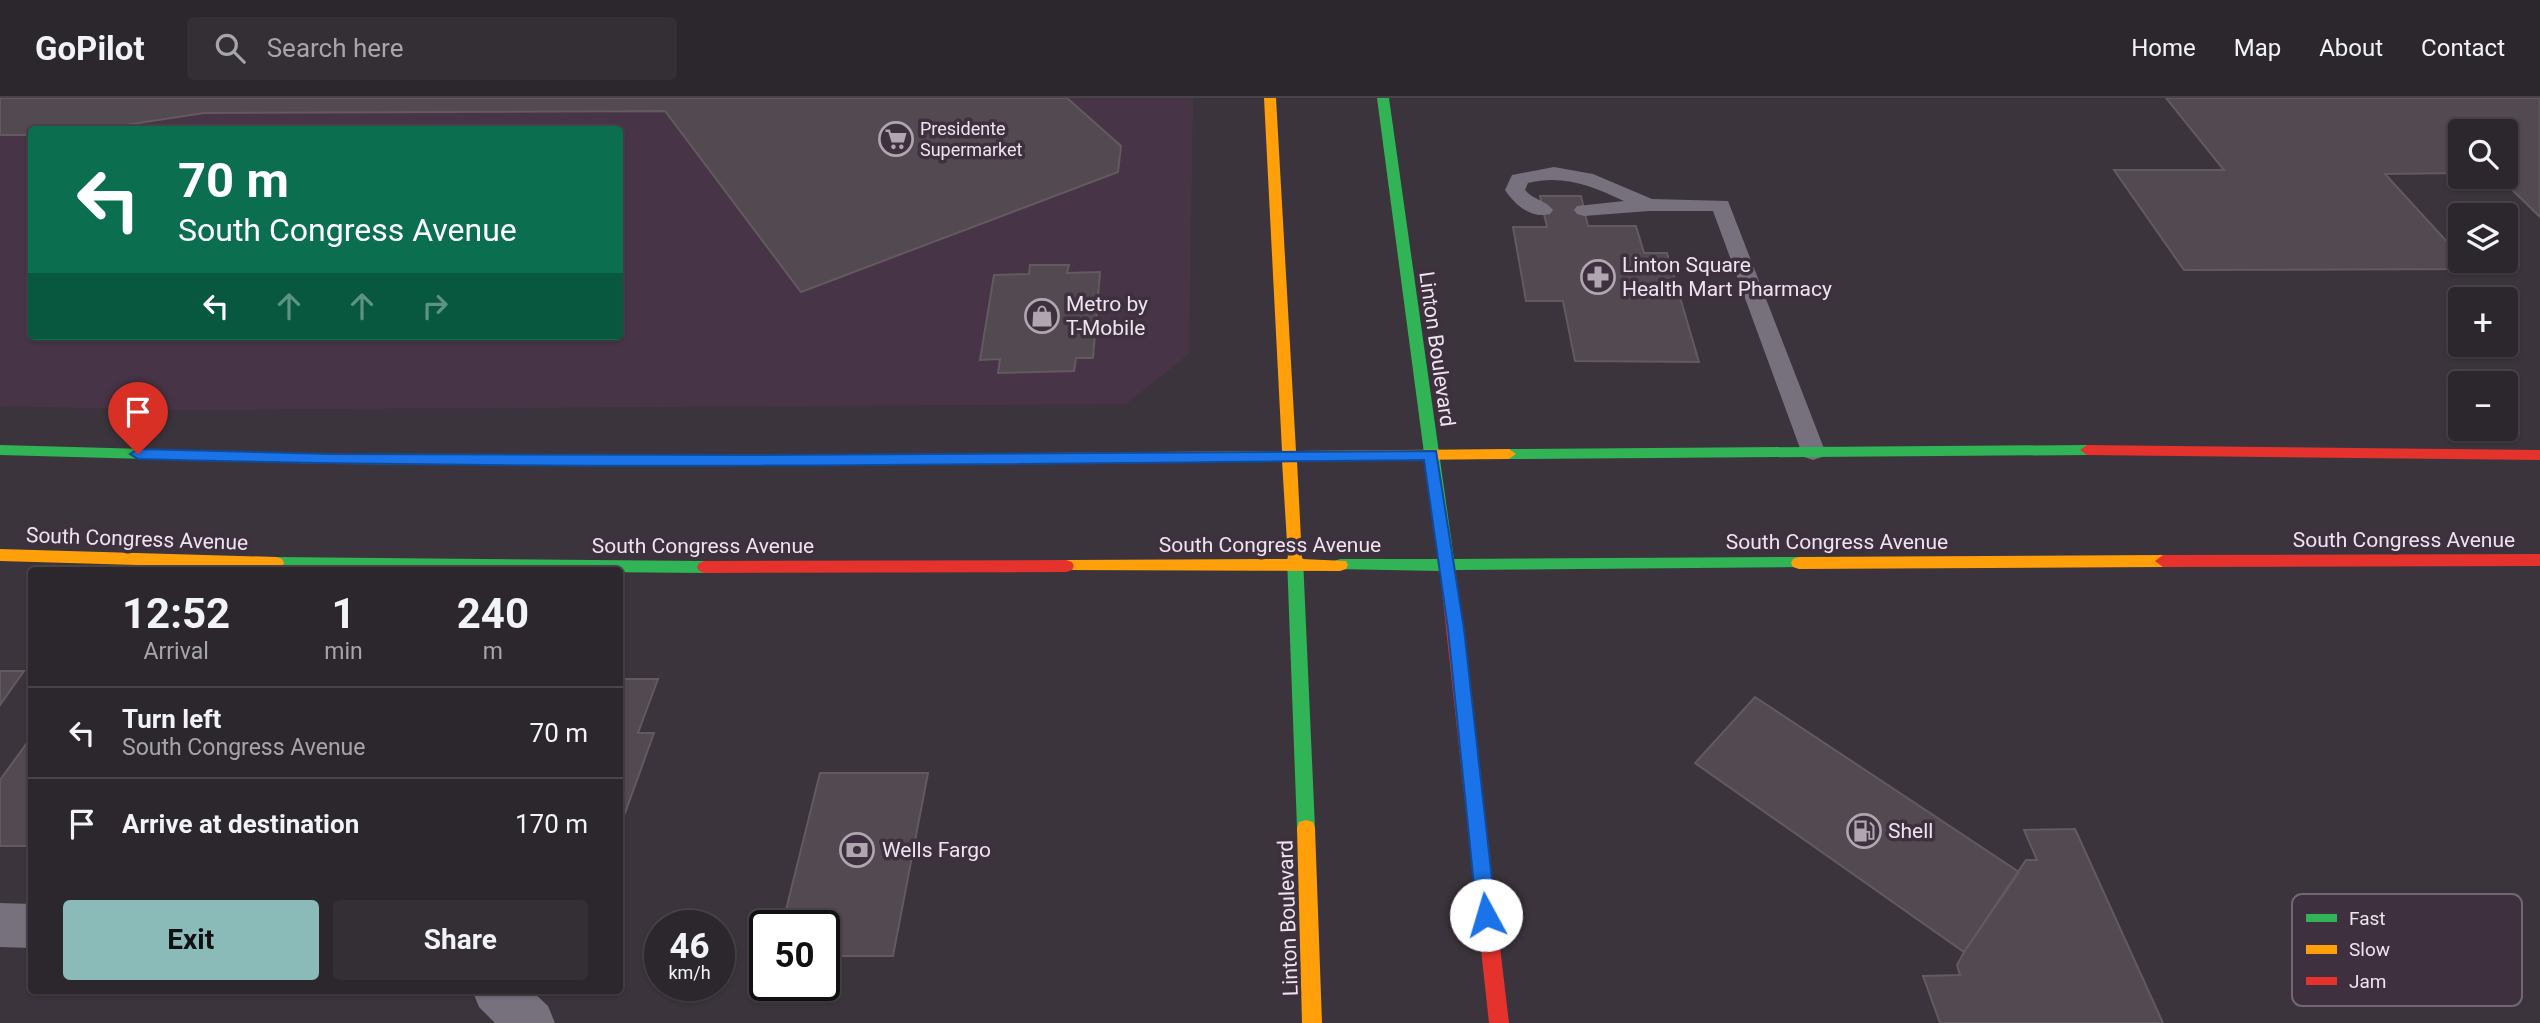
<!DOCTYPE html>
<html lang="en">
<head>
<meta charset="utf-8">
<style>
  :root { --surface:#2c272d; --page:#342f35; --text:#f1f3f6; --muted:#a6a5aa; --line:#484449; --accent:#8bbbb9 }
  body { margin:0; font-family:Roboto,sans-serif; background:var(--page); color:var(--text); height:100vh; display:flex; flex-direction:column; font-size:26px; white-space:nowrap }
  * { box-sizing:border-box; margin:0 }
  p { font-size:23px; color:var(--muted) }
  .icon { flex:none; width:38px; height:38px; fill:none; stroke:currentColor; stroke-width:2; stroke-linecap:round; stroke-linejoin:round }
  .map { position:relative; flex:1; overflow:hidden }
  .panel { position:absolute; left:28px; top:469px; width:595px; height:427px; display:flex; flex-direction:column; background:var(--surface); border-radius:7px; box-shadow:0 2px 5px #0004,0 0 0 2px var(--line) }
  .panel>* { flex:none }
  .banner { position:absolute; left:28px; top:28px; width:595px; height:214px; border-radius:7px; box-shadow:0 2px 5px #0004,0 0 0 2px var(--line); background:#0b6e4f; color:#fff; overflow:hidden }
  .buttons { position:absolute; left:2448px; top:21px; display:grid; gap:14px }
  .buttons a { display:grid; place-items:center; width:70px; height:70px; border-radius:7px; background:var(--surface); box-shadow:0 2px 5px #0004,0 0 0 2px var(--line); font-size:35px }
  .speed { position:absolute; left:644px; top:812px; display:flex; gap:14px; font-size:35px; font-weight:700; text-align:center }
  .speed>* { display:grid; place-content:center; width:91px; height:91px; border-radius:50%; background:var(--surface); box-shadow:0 2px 5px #0004,0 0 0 2px var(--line); line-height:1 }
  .speed small { font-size:18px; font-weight:400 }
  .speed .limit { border:4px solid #111; border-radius:10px; background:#fff; color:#111 }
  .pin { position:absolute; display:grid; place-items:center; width:60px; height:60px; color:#fff; margin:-72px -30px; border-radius:50% 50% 50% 0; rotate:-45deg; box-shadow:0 0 7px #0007 }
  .pin .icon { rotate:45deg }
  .me { position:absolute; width:77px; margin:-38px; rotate:354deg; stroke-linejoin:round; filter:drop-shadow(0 0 5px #0008) }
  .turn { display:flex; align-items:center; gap:24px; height:147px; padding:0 35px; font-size:32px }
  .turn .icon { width:91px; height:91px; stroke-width:2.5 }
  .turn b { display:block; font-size:49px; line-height:60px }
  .lanes { display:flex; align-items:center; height:66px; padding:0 35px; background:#0003; justify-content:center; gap:35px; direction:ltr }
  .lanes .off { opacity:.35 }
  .eta { display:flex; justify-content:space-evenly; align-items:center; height:119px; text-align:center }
  .eta b { font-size:42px; font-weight:700; line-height:49px }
  .primary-button { display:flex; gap:14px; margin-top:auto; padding:14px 35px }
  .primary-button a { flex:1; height:80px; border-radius:7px; background:var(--accent); color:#111; font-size:28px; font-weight:700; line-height:80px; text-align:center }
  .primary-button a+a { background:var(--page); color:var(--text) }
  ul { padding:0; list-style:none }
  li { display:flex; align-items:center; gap:21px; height:91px; padding:0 35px; border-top:2px solid var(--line) }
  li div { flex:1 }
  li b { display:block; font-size:26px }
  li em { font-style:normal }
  header { display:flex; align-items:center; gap:42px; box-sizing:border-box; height:98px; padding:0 35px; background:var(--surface); border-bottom:2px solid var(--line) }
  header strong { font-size:33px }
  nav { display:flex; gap:38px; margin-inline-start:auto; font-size:24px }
  .search { width:490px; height:63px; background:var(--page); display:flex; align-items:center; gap:18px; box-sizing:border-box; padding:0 24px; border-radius:7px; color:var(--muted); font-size:26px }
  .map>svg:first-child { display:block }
</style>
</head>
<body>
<header>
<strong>GoPilot</strong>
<div class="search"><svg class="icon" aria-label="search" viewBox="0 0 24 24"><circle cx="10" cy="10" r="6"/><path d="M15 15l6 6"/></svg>Search here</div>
<nav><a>Home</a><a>Map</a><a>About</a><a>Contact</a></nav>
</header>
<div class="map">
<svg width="2540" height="925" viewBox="0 0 2540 925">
  <rect width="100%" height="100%" fill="#3b343c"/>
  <path fill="#473547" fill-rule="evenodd" d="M0 0H1193L1189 256 1126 306 170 312 0 308ZM32 32H620V238H32Z"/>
  <path fill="#524a50" stroke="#625a5f" stroke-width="2" d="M0 0H1067L1121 48 1118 74 801 194 665 13 204 15 93 32H32V37H0Z
    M2166 0H2540V119L2499 79H2506V33H2460V75L2385 76 2460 158V163H2465L2473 171 2184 172 2114 72H2224Z
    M1540 98H1581L1588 128H1636L1644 155H1667L1699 264 1575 263 1563 203H1526L1513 129H1547Z
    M1030 167H1069L1067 175 1100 174 1093 260H1076L1074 273 998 275 1000 261 980 262 994 177 1029 176Z
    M0 573H24L0 607Z
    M620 581H658L638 635H654L620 729Z
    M1755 599 2019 774 1964 854 1695 665Z
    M32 638V748H0V682Z
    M820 675H928L893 858H824V828H782Z
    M2075 731 2163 925H1940L1923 878 1960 877 1957 867 1964 854 2026 762H2037L2024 732Z"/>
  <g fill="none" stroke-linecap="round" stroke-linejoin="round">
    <path fill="#76717d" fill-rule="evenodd" d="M1554 69 1593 76 1652 101 1728 103 1825 353 1822 359 1813 362 1804 359 1801 353 1713 113H1649L1584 118 1577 116 1574 112 1577 108 1624 103C1593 88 1563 76 1528 85L1525 92C1533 102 1546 102 1553 112L1550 116C1531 121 1515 107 1505 92L1512 77Z"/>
    <path fill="#76717d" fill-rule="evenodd" d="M0 805 32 806V850L0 849Z
      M472 892H531L548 908 555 925H495L479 909Z"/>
    <path fill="#30b455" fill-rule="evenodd" d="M1377 0H1389L1454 461 1799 459 1805 461 1807 465 1805 469 1456 472 1454 479H1442L1440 473 1334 471 1332 467 1334 463 1340 461H1438Z
      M0 347 330 356 550 357 557 362 550 367 330 366 0 357Z
      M2087 347 2094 352 2087 357 1509 361 1502 356 1509 351Z
      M1295 454 1303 460 1315 730 1313 736 1306 738 1299 736 1297 730 1287 460Z
      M276 459 705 463 711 465 713 469 711 473 705 475 276 471 270 469 268 465 270 461Z"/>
    <path fill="#ff9f0a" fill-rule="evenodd" d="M1264 0H1276L1296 353 1509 351 1516 356 1509 361 1297 363 1302 461 1346 463 1348 467 1346 471 1340 473 1060 472 1058 468 1060 464 1066 462 1288 461 1282 363 908 366 901 361 908 356 1282 353Z
      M0 451 276 459 282 461 284 465 282 469 276 471 0 463Z
      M2163 457 2171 463 2163 469 1799 471 1793 469 1791 465 1793 461 1799 459Z
      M1306 722 1313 724 1315 730 1322 925H1302L1297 730 1299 724Z"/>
    <path fill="#e5322d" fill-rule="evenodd" d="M2087 347 2540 352V362L2087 357 2080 352Z
      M908 356 915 361 908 366 550 367 543 362 550 357Z
      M2540 456V468L2163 469 2155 463 2163 457Z
      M1066 462 1072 464 1074 468 1072 472 1066 474 705 475 699 473 697 469 699 465 705 463Z
      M1448 469 1454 471 1456 475 1509 925H1489L1440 475 1442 471Z"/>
  </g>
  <path fill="#1a73e8" stroke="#114b97" stroke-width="2" d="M138 351 330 356 754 357 1436 353 1464 531 1496 817 1493 823 1486 826 1479 823 1477 817 1448 531 1424 362C995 366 566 373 138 361L130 356Z"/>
  <defs>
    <g id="supermarket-ring" transform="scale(1.75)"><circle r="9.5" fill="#3e303f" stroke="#afa6b0" stroke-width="1.5"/><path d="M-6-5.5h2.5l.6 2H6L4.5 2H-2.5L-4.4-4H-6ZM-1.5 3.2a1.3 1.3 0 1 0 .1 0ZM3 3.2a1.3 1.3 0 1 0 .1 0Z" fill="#afa6b0"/></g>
    <g id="pharmacy-ring" transform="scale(1.75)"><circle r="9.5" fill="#3e303f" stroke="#afa6b0" stroke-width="1.5"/><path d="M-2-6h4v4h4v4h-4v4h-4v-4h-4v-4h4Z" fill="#afa6b0"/></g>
    <g id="shop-ring" transform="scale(1.75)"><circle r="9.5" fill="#3e303f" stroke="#afa6b0" stroke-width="1.5"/><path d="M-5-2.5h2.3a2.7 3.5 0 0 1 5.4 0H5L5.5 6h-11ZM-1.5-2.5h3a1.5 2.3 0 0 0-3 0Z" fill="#afa6b0"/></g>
    <g id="fuel-ring" transform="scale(1.75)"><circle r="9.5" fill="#3e303f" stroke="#afa6b0" stroke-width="1.5"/><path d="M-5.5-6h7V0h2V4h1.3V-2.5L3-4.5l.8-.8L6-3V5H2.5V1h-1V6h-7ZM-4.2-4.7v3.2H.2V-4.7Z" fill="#afa6b0"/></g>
    <g id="bank-ring" transform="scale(1.75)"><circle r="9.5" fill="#3e303f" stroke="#afa6b0" stroke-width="1.5"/><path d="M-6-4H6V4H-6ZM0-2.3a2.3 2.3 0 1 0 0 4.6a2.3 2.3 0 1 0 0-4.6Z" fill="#afa6b0"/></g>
  </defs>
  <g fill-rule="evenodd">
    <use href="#supermarket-ring" x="896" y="41"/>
    <use href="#pharmacy-ring" x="1598" y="179"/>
    <use href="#shop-ring" x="1042" y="218"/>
    <use href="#fuel-ring" x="1864" y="733"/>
    <use href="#bank-ring" x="857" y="752"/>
  </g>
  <g text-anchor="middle" stroke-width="7" stroke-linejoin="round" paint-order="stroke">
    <g font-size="18" fill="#eee4ee" stroke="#3e303f" text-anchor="start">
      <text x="920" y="37">Presidente<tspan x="920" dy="21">Supermarket</tspan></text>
    </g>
    <g font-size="21" fill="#eee4ee" stroke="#3e303f" text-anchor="start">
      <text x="1622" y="174">Linton Square<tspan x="1622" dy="24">Health Mart Pharmacy</tspan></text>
      <text x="1066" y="213">Metro by<tspan x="1066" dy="24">T-Mobile</tspan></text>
      <text x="1888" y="740">Shell</text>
      <text x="882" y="759">Wells Fargo</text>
    </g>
    <g font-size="21" fill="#eee4ee" stroke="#3e303f">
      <text transform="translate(1437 251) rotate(82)" y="7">Linton Boulevard</text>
      <text transform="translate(137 441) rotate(2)" y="7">South Congress Avenue</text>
      <text x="2404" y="449">South Congress Avenue</text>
      <text x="1837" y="451">South Congress Avenue</text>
      <text x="1270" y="454">South Congress Avenue</text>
      <text x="703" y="455">South Congress Avenue</text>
      <text transform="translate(1288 820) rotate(-92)" y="7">Linton Boulevard</text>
    </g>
  </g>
  <rect x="2292" y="796" width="230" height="112" rx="10" fill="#3e303f" stroke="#736674" stroke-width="2"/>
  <rect x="2306" y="816" width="31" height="8" fill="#30b455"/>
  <rect x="2306" y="847" width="31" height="9" fill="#ff9f0a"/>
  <rect x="2306" y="879" width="31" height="8" fill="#e5322d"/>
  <g font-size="19" fill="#eee4ee">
    <text x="2349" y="827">Fast</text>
    <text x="2349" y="858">Slow</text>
    <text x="2349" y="890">Jam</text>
  </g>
</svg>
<div class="buttons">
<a><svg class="icon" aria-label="search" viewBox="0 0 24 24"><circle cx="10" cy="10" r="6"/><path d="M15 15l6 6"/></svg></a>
<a><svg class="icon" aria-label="layers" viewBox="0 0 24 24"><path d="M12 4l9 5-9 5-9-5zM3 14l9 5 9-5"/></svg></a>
<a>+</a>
<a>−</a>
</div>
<div class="speed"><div>46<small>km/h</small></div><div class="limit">50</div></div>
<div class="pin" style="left:138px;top:356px;background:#d93025"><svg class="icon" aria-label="arrive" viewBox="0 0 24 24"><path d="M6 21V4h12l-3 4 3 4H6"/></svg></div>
<svg class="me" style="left:1486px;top:817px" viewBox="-20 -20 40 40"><circle r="19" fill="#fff"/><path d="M0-13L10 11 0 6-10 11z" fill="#1a73e8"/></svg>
<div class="banner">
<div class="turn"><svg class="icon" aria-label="left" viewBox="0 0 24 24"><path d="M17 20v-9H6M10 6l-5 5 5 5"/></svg><div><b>70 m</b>South Congress Avenue</div></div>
<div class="lanes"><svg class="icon" aria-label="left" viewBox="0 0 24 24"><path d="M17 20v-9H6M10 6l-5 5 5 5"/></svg><svg class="icon off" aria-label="ahead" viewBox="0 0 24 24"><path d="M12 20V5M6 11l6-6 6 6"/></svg><svg class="icon off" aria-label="ahead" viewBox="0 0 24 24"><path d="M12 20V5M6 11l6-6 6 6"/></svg><svg class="icon off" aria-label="right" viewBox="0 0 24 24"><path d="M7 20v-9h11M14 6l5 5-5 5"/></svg></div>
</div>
<section class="panel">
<div class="eta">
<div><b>12:52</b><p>Arrival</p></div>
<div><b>1</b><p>min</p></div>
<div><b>240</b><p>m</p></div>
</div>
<ul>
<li><svg class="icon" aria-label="left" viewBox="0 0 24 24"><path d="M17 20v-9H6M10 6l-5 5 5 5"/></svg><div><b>Turn left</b><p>South Congress Avenue</p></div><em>70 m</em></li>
<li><svg class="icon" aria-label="arrive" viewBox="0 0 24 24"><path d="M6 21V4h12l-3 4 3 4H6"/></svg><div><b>Arrive at destination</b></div><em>170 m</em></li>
</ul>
<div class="primary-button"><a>Exit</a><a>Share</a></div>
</section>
</div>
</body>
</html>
